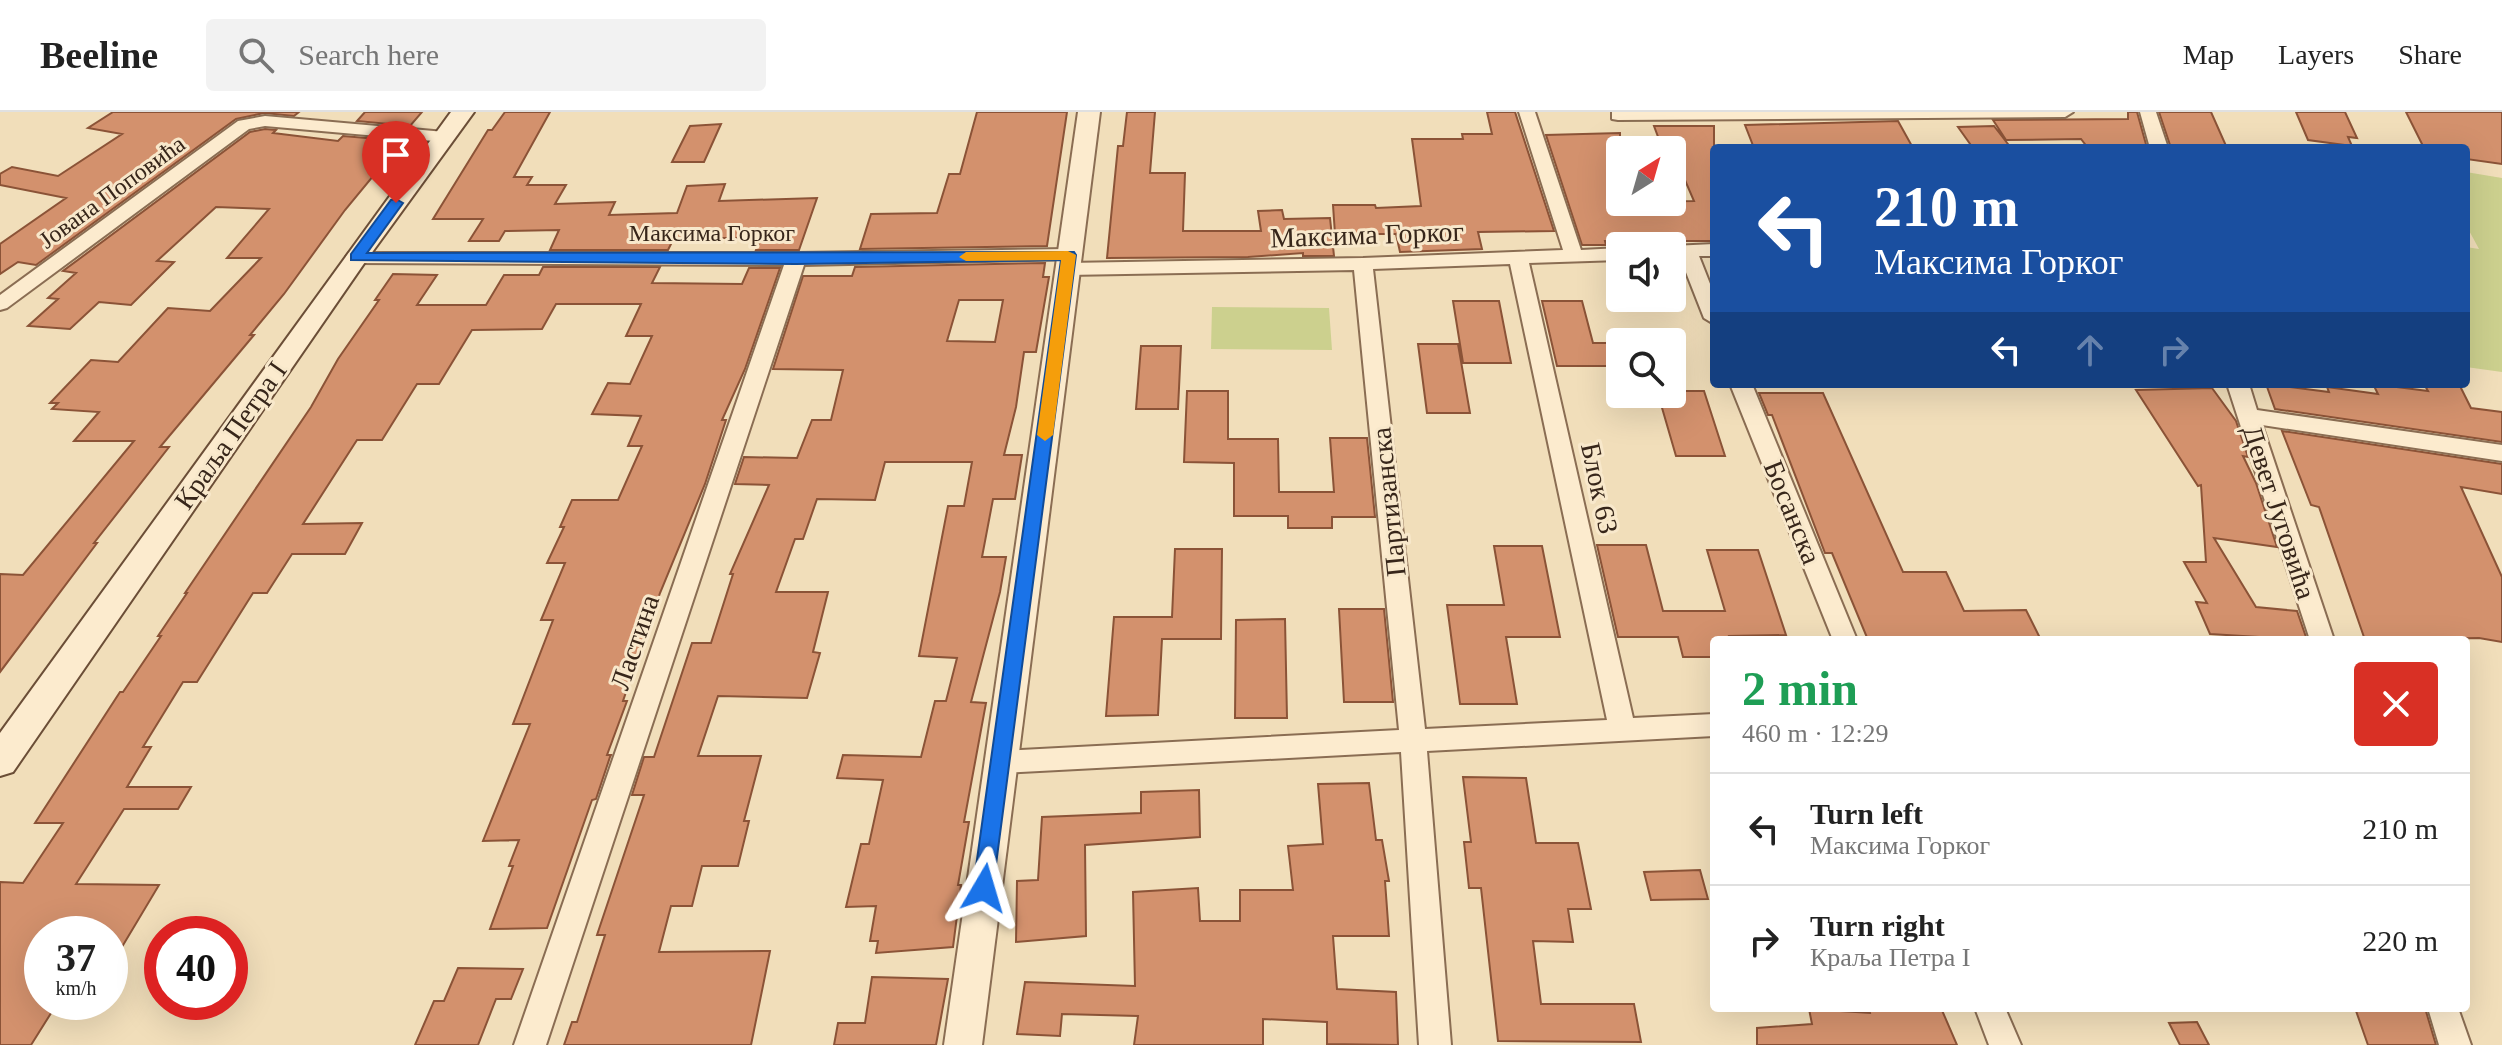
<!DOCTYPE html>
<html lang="en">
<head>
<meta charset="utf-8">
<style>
  :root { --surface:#fff; --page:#f2f2f2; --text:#222; --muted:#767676; --line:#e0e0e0 }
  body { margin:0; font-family:Georgia,serif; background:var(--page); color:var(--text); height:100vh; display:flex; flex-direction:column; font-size:30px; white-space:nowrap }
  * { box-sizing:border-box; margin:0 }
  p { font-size:26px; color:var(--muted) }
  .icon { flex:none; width:44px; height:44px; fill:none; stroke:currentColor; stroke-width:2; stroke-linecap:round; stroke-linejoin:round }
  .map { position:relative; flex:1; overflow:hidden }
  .sheet { position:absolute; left:1710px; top:524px; width:760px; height:376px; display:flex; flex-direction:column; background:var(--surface); border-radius:8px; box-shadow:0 8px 32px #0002 }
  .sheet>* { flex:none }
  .banner { position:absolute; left:1710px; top:32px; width:760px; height:244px; border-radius:8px; box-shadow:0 8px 32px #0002; background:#1a4fa0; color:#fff; overflow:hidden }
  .needle { width:52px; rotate:37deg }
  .fabs { position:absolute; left:1606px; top:24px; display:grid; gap:16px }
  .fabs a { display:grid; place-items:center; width:80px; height:80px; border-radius:8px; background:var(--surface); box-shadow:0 8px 32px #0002; font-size:40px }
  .speed { position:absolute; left:24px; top:804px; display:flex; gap:16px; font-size:40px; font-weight:700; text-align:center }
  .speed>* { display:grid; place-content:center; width:104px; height:104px; border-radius:50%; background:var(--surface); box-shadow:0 8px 32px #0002; line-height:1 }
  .speed small { font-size:20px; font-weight:400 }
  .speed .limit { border:12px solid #d22; background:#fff; color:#111 }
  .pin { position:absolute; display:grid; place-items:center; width:68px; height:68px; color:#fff; margin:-82px -34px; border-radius:50% 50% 50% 0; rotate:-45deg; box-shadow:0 0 8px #0007 }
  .pin .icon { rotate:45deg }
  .me { position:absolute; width:88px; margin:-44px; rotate:7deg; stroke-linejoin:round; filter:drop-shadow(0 0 6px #0008) }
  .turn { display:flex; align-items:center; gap:28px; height:168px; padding:0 32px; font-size:36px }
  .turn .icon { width:104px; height:104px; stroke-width:2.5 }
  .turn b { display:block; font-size:56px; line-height:68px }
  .lanes { display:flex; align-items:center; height:76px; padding:0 32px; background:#0003; justify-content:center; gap:40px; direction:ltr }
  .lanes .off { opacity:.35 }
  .round { display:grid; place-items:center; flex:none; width:84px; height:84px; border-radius:8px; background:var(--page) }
  .headline { display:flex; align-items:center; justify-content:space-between; height:136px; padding:0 32px }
  h1 { font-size:48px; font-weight:700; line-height:60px; color:#1e9e55 }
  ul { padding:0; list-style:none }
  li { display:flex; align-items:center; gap:24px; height:112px; padding:0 32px; border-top:2px solid var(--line) }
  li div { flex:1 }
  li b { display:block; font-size:30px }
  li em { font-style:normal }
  header { display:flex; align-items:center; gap:48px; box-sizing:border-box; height:112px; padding:0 40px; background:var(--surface); border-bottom:2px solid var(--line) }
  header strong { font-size:38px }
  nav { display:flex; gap:44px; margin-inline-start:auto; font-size:28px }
  .search { width:560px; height:72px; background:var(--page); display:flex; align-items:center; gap:20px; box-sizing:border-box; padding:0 28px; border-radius:8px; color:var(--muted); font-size:30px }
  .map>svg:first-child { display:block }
</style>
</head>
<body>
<header>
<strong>Beeline</strong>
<div class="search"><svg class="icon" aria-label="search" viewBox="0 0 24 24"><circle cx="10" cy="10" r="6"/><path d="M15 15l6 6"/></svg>Search here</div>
<nav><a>Map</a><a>Layers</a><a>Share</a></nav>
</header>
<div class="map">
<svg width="2502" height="933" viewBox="0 0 2502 933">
  <rect width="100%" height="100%" fill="#f1deba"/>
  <path fill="#ccd08e" d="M2466 60 2502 66V260L2466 255V135L2479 137 2466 113Z
    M1212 195 1329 196 1332 238 1211 237Z"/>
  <path fill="#d3916d" stroke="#8b5337" stroke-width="2" fill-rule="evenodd" d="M113 0H299L294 4 264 1 236 7 36 153 18 150 0 162V132L66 86 0 73V62L12 55 58 64 122 22 88 16Z
    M365 0H422L410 14 357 9Z
    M505 0H550L514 65H532L527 73H566L555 92 615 90 609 103 677 101 687 74 725 72 719 89 817 86 799 138H756L761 126H715L673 128 668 138H550L559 118 505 119 499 129H469L483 107H433L488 18H492Z
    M977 0H1067L1047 134 860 137 871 102 937 101 949 62H960Z
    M1127 0H1155L1150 61H1185L1183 119H1261L1258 99 1282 98 1284 107 1330 106 1334 144H1303V141L1248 145 1107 146 1118 34H1123Z
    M1487 0H1515L1554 119 1478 120 1482 137 1400 140 1396 122H1335L1333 93H1375L1376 96 1421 94 1412 27H1463L1462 22H1492Z
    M2128 0H2137L2147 36H2088L2081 27 2006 28 1993 8 2128 7Z
    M2159 0H2211L2227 36H2171Z
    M2296 0H2345L2357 26 2348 25 2352 34 2308 28Z
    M2406 0H2502V52L2466 47V36H2424Z
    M1898 9 1913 36H1754L1745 13Z
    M721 12 704 50H672L690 14Z
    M1654 14H1714V129H1605L1606 133H1582L1546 23 1620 21V90L1694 89 1672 38H1663Z
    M1994 14 2011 36H1973L1958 15Z
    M265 17 276 18 273 21 338 29 343 24 402 29 345 98 284 182 250 223H254L160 335H169L94 431H97L0 560V462L23 463 134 329H74L99 300 52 297 58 291H50L91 248 118 250 168 196 210 199 261 146H227L269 97 216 95 157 149 174 150 131 193 99 190 70 217 28 214 58 187 48 186 76 161 63 159 250 20Z
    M1045 151 1043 165H1049L1036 240H1024L1016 295 1004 343H1022L1015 387H993L982 445H1006L1000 480 971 590 986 591 964 710H969L958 773H961L953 835 876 841 878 829H870L876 794 846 795 861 732H869L883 668 837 666 843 643 921 645 935 589H946L957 546 919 544 948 394H964L972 350H885L875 388 817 387 803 427H795L776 480H828L813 540 820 541 807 586 718 584 698 644H761L744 709H749L738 754H702L692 794H671L659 840 770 839 751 933H564L572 910H577L605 823H597L644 683H632L644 645H654L692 531H711L733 462H730L769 373 735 372 744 345 797 346 812 308H831L843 258 773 257 803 164H852L855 155ZM959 188H1003L995 230 947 229Z
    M543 155H660L652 171 742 172 749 156H780L745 257 722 308H726L705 372 660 481 623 589H627L607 643H611L610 645 596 687 592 688 547 816 490 817 513 754H509L519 728 483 729 530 612H513L553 508H541L565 451H547L564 415H560L572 388H618L642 334H628L641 304 592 302 608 271 630 272 652 224H626L641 192H556L542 217 472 218 439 272H417L382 328H357L303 412 362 411 345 442H292L267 481H253L197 570H183L143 635H151L127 675H191L178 697H124L76 772 159 773 110 855V822H42V890H58L31 933H0V770L23 771 63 711H35L120 580H123L161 524H158L187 481H185L311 295 338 247 379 188H375L393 162 437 163 417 193H486L504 163H539Z
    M1453 189H1499L1511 251H1463Z
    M1542 189H1582L1593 231H1620V254H1557Z
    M1418 232H1458L1470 301H1427Z
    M1141 234H1181L1178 297H1136Z
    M2266 272 2329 280 2327 275 2378 282 2373 272 2428 279 2424 272H2459L2471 296 2502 300V330L2275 297Z
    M2212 276 2236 309 2248 345 2243 344 2256 371 2277 435 2214 426 2256 495 2297 499 2307 528 2210 522 2196 490 2207 491 2184 450H2206L2201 373 2198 374 2136 278Z
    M1187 279H1228V327H1278L1279 380H1334L1330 326H1367L1375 405H1332V416H1288V404H1234V351L1184 350Z
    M1672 279H1704L1725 344H1676L1658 282H1672Z
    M1759 281H1823L1903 460H1946L1964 499 2026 498 2041 528H1868L1832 441H1825L1772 303H1768Z
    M2282 319 2502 352V382L2461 375 2502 465V530L2479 526 2365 528 2319 395 2311 393Z
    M1597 433H1646L1663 499H1725L1707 438H1758L1786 523 1729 524 1730 528H1714V545H1683L1678 525H1618Z
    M1494 434H1542L1560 525H1506L1517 592H1460L1447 493H1504Z
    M1175 437H1222L1221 527H1162L1158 603 1106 604 1114 505H1172Z
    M1339 497H1384L1393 590H1344Z
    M1285 507 1287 606H1235L1236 508Z
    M1463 665 1526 666 1536 731H1578L1591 797H1568L1573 830 1533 829 1541 892H1634L1641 930 1498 929 1481 776H1469L1464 730H1471Z
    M1369 671 1376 728H1382L1389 769H1385L1389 824H1333L1337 877 1396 880 1398 933 1327 932V910L1263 907V933H1134L1138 904 1062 902 1060 924 1017 922 1025 870 1135 874 1133 780 1198 776 1200 809H1240V778H1293L1288 734 1323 732 1318 672Z
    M1199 678 1200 725 1085 733 1086 824 1016 830 1017 769 1038 768 1042 705 1141 701V680Z
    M1700 758 1708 787 1651 788 1644 760Z
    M458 856 523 857 511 887H496L478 933H415L434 889H444Z
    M872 865 948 867 936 933H834L838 911H865Z
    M1869 896H1941L1957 933H1757V916L1812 912 1809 897 1870 901Z
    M2355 896H2425L2436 933H2368Z
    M2197 910 2209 933H2180L2169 911Z"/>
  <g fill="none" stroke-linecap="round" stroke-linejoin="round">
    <g stroke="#8a6d53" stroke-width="4">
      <path id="minor" d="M1519 0H1535L1581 138 1620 136V148L1529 151 1633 606 1714 602V624L1427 639 1451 933H1419L1401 640 1001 661 992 658 988 650 992 642 1001 639 1399 618 1354 158 1067 163 1057 157 1067 151 1363 146 1563 138ZM1510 152 1607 608 1425 617 1373 157Z
        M1612 0H2073L2065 5 1618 8 1612 7Z
        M2140 0H2156L2168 36H2150Z
        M265 4 445 20 454 25 445 30 265 14 249 17 7 196 0 198V183L238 9Z
        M1714 132V144H1699L1714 182V212L1704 206 1680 145 1672 146V134Z
        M1068 137 1078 143 1075 147 804 153 546 933H514L784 153 356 151 349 149 346 145 349 141H796Z
        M1730 272H1752L1857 528H1833Z
        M2227 272H2249L2257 298 2502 333V349L2262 313 2334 528H2310Z
        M1975 896H2005L2021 933H1989Z
        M2428 896H2458L2471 933H2439Z"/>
    </g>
    <g stroke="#8a6d53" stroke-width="4">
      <path id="tertiary" d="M1078 0H1100L982 933H944Z"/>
    </g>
    <g stroke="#6b4e37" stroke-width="4">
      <path id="secondary" d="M451 0H474L365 150 13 660 0 664V621Z"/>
    </g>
    <use href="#minor" fill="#fcebce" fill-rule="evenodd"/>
    <use href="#tertiary" fill="#fcebce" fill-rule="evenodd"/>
    <use href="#secondary" fill="#fcebce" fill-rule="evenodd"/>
  </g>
  <path fill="#1a73e8" stroke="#114b97" stroke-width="2" d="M396 87 403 91 367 141 1074 140 1076 143 992 783 984 786 977 783 973 776 1061 148 796 152 351 148V142L391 88Z"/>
  <path fill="#f59e0b" d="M1068 139 1076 143 1053 323 1045 329 1037 323 1061 148 966 149 959 145 966 140Z"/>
  <g text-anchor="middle" stroke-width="6" stroke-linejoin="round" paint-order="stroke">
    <g font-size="24" fill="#37261a" stroke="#f8e8cb">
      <text transform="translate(112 80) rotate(-36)" y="8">Јована Поповића</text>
      <text x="712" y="129">Максима Горког</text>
    </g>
    <g font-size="28" fill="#37261a" stroke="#f8e8cb">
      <text transform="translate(1367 122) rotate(-2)" y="10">Максима Горког</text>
      <text transform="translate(230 323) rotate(-55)" y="10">Краља Петра I</text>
      <text transform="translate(1600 376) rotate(78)" y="10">Блок 63</text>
      <text transform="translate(1388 390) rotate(-96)" y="10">Партизанска</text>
      <text transform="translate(1793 400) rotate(68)" y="10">Босанска</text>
      <text transform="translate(2280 400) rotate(72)" y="10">Девет Југовића</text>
      <text transform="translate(634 530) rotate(-71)" y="10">Ластина</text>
    </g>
  </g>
</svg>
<div class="fabs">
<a><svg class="needle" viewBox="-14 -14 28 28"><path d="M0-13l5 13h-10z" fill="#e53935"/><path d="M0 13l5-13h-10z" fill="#767676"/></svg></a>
<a><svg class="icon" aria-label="sound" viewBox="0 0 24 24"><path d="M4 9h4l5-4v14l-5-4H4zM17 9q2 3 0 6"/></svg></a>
<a><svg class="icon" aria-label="search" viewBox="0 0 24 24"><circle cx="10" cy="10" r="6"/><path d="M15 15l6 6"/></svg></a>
</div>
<div class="speed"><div>37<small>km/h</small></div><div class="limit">40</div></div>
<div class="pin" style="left:396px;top:91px;background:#d93025"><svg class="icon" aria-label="arrive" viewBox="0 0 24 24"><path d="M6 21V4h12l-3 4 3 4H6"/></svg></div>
<svg class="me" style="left:984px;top:776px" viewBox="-20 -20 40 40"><path d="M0-17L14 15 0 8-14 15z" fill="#1a73e8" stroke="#fff" stroke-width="4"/></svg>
<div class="banner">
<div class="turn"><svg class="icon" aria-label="left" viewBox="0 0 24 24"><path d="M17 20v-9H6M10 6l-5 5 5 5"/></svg><div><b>210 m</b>Максима Горког</div></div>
<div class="lanes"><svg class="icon" aria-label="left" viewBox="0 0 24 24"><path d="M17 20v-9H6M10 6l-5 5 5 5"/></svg><svg class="icon off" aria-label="ahead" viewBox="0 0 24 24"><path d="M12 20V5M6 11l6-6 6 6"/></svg><svg class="icon off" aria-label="right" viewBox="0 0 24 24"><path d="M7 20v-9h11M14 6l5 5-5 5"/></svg></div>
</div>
<section class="sheet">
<div class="headline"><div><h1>2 min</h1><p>460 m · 12:29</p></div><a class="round" style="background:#d93025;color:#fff"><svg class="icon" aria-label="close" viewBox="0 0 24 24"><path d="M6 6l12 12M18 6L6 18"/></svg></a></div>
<ul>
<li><svg class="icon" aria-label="left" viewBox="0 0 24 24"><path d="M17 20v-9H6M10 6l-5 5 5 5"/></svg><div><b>Turn left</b><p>Максима Горког</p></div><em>210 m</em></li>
<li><svg class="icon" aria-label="right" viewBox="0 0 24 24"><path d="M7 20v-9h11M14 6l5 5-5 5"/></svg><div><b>Turn right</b><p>Краља Петра I</p></div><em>220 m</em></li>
</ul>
</section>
</div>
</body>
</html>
